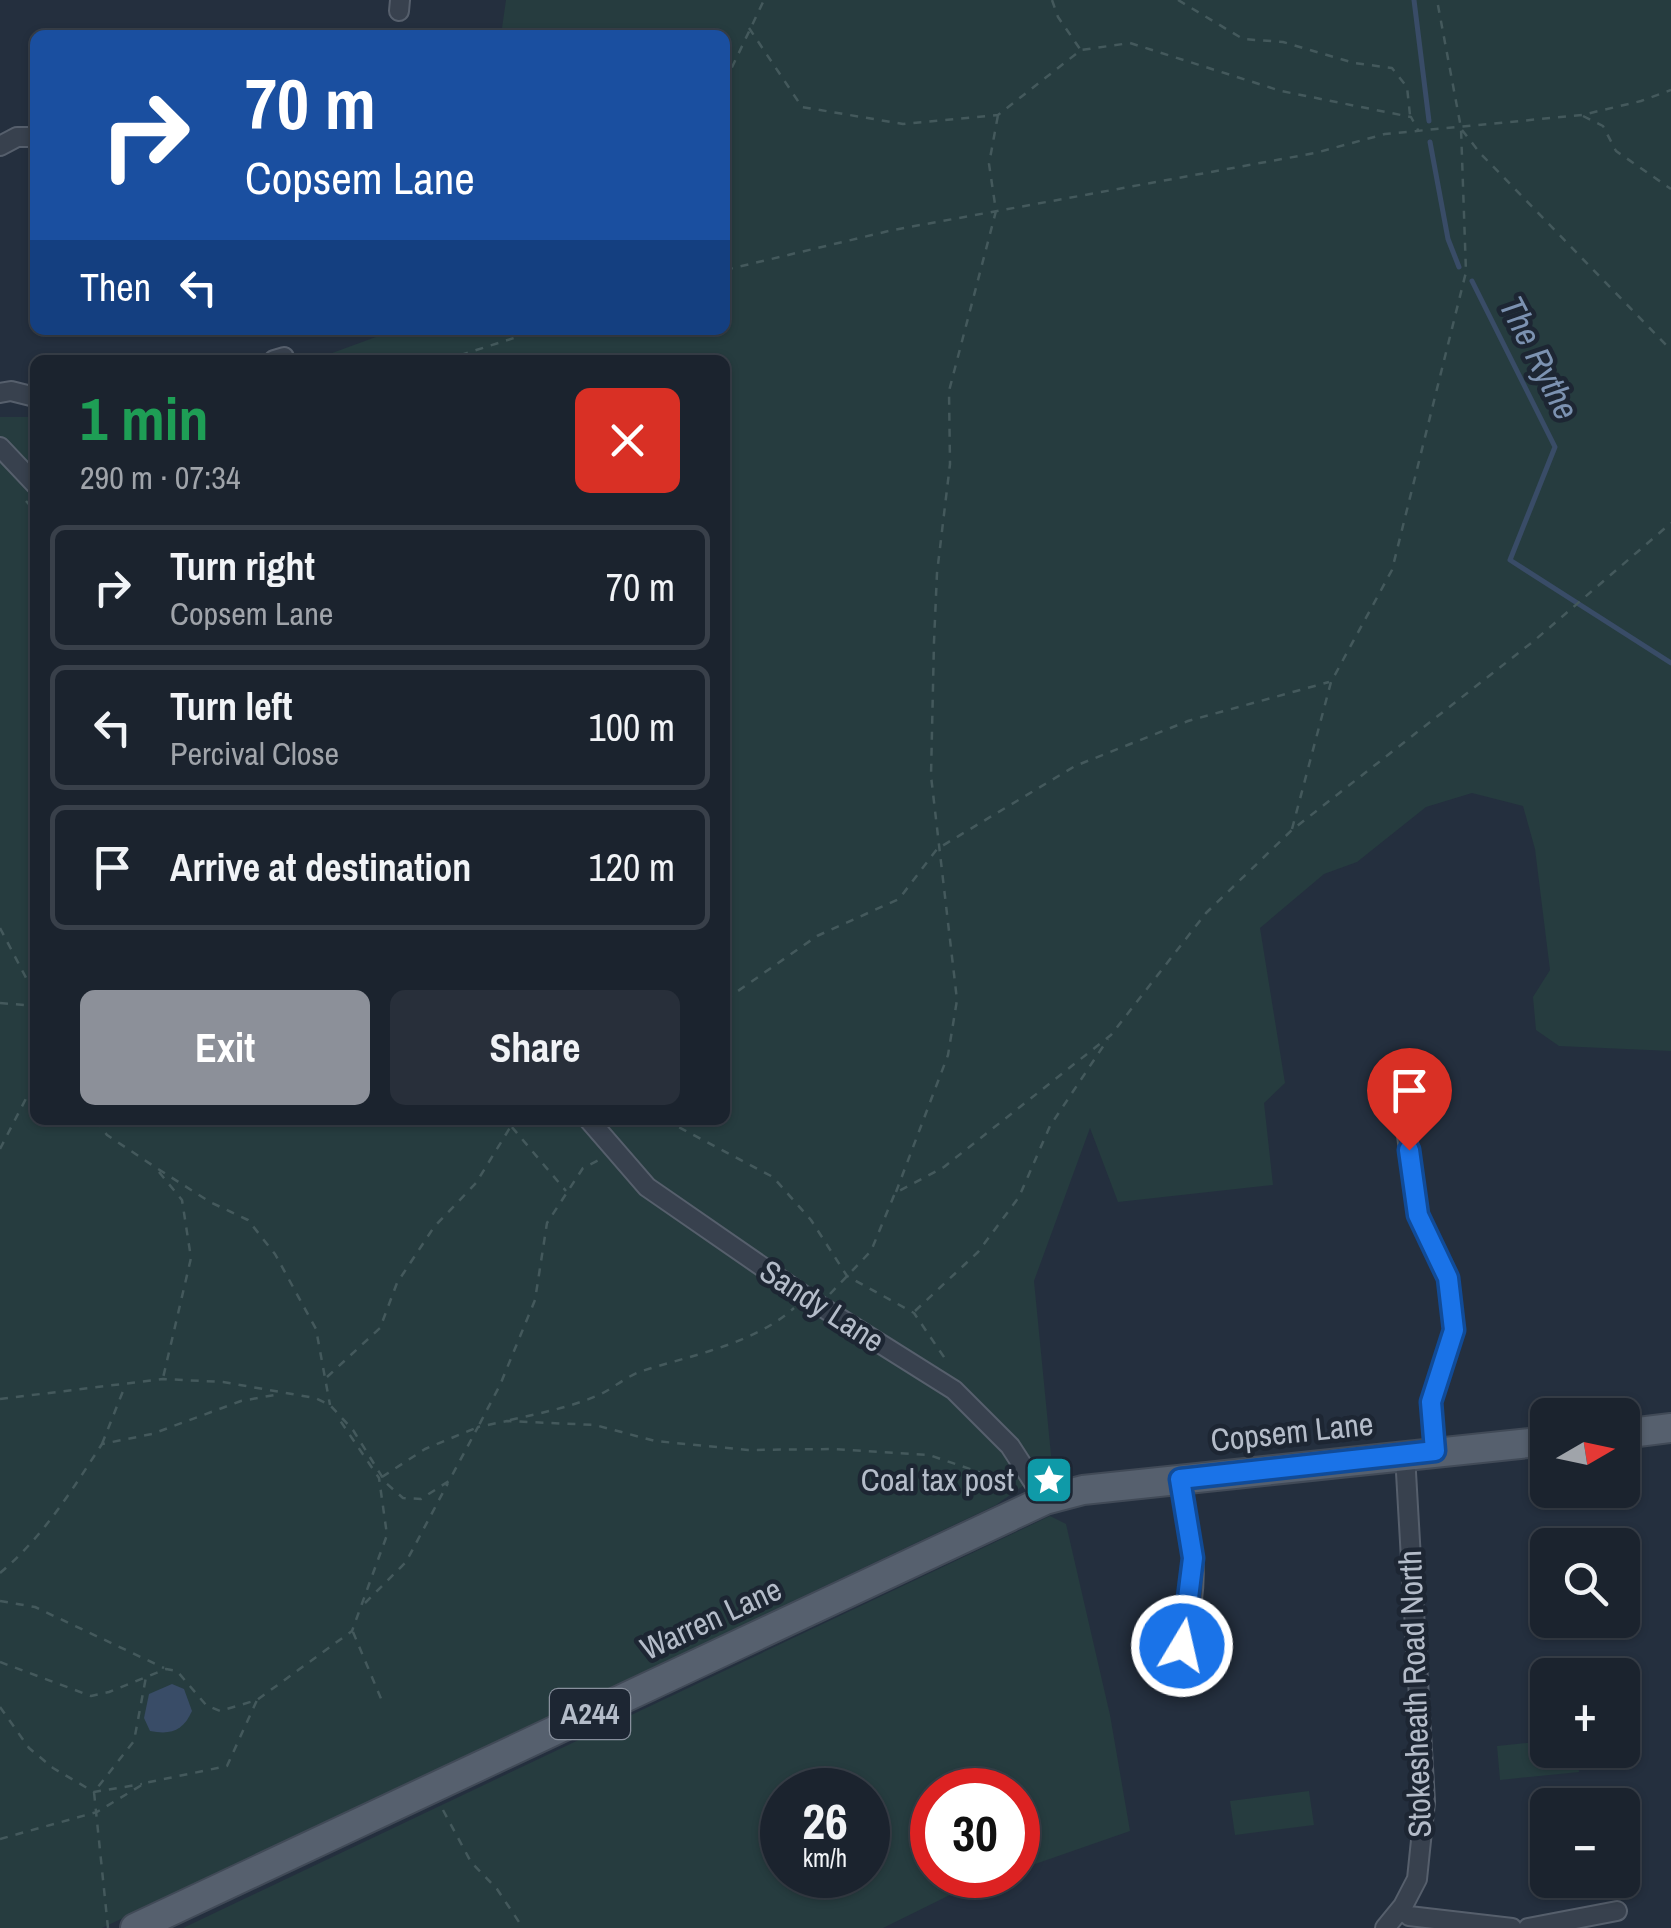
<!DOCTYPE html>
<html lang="en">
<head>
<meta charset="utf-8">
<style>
  :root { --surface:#1b232e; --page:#282f3a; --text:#f1f3f6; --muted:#a0a4aa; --line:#39404a; --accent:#8c9099 }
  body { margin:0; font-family:"Archivo Narrow",sans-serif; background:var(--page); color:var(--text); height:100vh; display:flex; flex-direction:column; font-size:38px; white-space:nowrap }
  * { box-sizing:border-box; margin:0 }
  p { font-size:32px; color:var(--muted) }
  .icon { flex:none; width:55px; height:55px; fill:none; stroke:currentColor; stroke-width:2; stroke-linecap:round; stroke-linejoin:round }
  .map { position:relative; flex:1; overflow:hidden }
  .panel { position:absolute; left:30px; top:355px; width:700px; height:770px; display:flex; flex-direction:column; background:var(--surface); border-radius:15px; box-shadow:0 2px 8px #0004,0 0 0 2px var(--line) }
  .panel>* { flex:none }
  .hud { position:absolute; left:30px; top:30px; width:700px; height:305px; border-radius:15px; box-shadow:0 2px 8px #0004,0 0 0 2px var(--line); background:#1a4fa0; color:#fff; overflow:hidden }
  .needle { width:65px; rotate:81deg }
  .tools { position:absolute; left:1530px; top:1398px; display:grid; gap:20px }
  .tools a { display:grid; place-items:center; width:110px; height:110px; border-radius:15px; background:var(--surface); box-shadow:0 2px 8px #0004,0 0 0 2px var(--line); font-size:50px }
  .speed { position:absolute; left:760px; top:1768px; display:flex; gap:20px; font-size:50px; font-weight:700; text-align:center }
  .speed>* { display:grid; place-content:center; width:130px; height:130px; border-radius:50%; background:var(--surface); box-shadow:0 2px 8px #0004,0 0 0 2px var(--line); line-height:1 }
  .speed small { font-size:25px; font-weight:400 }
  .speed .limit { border:15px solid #d22; background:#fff; color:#111 }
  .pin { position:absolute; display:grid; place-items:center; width:85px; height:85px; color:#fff; margin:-102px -42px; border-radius:50% 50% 50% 0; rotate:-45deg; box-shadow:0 0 10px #0007 }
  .pin .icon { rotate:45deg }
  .me { position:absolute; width:110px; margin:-55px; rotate:9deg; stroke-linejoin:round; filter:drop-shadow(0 0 8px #0008) }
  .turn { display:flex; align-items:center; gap:35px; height:210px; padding:0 50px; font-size:45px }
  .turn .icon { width:130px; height:130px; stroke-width:2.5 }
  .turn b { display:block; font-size:70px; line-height:85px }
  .then { display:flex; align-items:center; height:95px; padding:0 50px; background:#0003; gap:20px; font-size:38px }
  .round { display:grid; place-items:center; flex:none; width:105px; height:105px; border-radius:15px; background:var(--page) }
  .summary { display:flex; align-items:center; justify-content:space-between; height:170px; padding:0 50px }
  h1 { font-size:60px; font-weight:700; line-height:75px; color:#1e9e55 }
  .cta { display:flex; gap:20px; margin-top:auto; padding:20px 50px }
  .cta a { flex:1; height:115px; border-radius:15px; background:var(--accent); color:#fff; font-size:40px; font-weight:700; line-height:115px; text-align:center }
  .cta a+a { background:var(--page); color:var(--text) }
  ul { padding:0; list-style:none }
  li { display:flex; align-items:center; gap:30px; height:125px; margin:0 20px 15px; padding:0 30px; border:5px solid var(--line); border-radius:15px }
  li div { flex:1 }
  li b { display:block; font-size:38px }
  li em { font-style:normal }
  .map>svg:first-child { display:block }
</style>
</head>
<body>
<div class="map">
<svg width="1671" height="1928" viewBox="0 0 1671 1928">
  <rect width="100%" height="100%" fill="#242f3e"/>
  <path fill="#263c3f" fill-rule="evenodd" d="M506 0H1671V1051L1559 1046 1536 1030 1533 997 1550 970 1535 849 1523 806 1472 793 1426 807 1357 862 1324 874 1260 928 1285 1083 1264 1103 1273 1185 1118 1202 1090 1128 1034 1281 1052 1465 996 1505 102 1928H0V417H35V1120H725V360H313L395 330H725V35H501Z
    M1050 1516 1066 1524 1110 1715 1130 1831 1018 1870V1790H932V1875H1004L960 1890 883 1928H183ZM868 1790V1875H782V1790Z
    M1547 1741 1548 1750H1577L1579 1772 1500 1780 1497 1746Z
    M1309 1791 1314 1825 1235 1835 1230 1801Z"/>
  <path fill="#394c67" d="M172 1684 184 1689 192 1711C183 1731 171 1735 150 1731L144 1718 149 1694Z"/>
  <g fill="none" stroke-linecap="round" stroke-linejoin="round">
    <path stroke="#394c67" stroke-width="5" d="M1414 0 1429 121
      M1430 142 1448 239 1459 267
      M1472 281 1555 447 1510 560 1671 663"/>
    <g stroke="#565f6c" stroke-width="22">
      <path id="minor" d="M399 11 400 0
        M0 146 17 137H35
        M274 360 284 357
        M0 393 11 391 35 397
        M0 447 35 484
        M1400 1085 1418 1215 1448 1278 1454 1330 1431 1402 1435 1451
        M589 1120 647 1187 806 1297 954 1390 1010 1446 1045 1500
        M1178 1678C1184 1640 1197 1597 1193 1559 1191 1533 1183 1506 1180 1479
        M1409 1916 1512 1928
        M1385 1928 1403 1906 1417 1879 1425 1802 1405 1455
        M1528 1928 1617 1911"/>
    </g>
    <g stroke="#414a57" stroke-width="32">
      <path id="primary" d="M1622 1434 1671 1428
        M135 1928 1045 1500 1083 1490 1548 1441"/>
    </g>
    <path stroke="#44595c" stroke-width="2.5" stroke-dasharray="8 8" stroke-linecap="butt" d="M1052 0 1058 17 1080 49
      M1178 0 1243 39 1283 42 1354 63 1392 68 1407 87 1410 115
      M749 28 802 107 903 124 998 115 1081 50 1130 43 1281 91 1411 117 1418 130
      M725 82 764 0
      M1583 116 1603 126 1616 151 1671 189
      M1462 130 1480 153 1671 350
      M725 270 893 230 1315 153 1385 134 1582 115 1641 101 1671 90
      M445 360 539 330
      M26 501 35 511
      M1292 829 1331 682 1392 570 1466 272 1461 128 1437 0
      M0 928 35 995
      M725 1000 817 936 899 899 937 849 1075 766 1188 721 1329 682
      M0 1003 35 1006
      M96 1120 107 1135 155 1167 210 1202 248 1220 275 1254 316 1329 330 1405
      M481 1120 511 1126 566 1191
      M665 1120 773 1177 811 1220 847 1276 914 1313 948 1363
      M512 1125 519 1120
      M0 1149 35 1081
      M159 1172 182 1200 191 1258 163 1378
      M896 1192 948 1055 957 1000 931 776 934 642 937 573 950 464 949 391 996 211 989 164 998 115
      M830 1294 871 1251 895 1193 944 1167 1111 1035 1206 913 1292 830 1535 640 1671 523
      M915 1311 978 1252 1019 1197 1050 1126 1108 1039
      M327 1377 380 1328 397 1283 434 1227 476 1183 511 1126 508 1120
      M0 1399 163 1379 223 1382 315 1398 330 1405 353 1430 386 1483 403 1498 421 1499 449 1481 478 1427 507 1421 595 1425 655 1441 748 1450 832 1449 929 1455 1011 1483
      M510 1420C541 1413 572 1407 601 1394 615 1387 627 1376 642 1371 692 1355 754 1344 794 1308
      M102 1444 125 1386
      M382 1477 425 1449 478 1427 500 1385 535 1300 547 1223 583 1168 601 1159
      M0 1573C43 1537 72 1490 102 1444L152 1434 241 1401 280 1394
      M0 1601 35 1607 164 1668
      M365 1603 406 1562 448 1483
      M353 1632 382 1701
      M0 1662 91 1696 109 1692 166 1669 177 1671 206 1705 220 1711 257 1700 352 1631 387 1535 379 1478 337 1416
      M0 1707 29 1748 53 1768 94 1792 142 1784
      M443 1810 471 1862 497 1889 523 1928
      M0 1839 97 1812 145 1783 227 1766 257 1700
      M108 1928 94 1792 134 1741 146 1677"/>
    <use href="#minor" stroke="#38414e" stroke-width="18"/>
    <use href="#primary" stroke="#56606e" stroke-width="28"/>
  </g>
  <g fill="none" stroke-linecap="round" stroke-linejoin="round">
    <g stroke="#114b97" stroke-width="25">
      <path id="route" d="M1182 1646 1193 1558 1180 1479 1435 1451 1431 1402 1454 1330 1448 1278 1418 1215 1409 1150"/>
    </g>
    <use href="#route" stroke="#1a73e8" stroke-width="18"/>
  </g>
  <defs>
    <g id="sight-square" transform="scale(2.5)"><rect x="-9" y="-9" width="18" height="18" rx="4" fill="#0f9aa8" stroke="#1d2633"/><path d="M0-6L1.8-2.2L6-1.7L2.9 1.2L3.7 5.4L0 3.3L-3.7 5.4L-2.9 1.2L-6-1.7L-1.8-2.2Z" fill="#fff"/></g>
  </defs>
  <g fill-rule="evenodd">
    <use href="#sight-square" x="1049" y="1480"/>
  </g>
  <g text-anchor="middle" stroke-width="9" stroke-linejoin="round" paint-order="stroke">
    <rect fill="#1d2633" stroke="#878f9c" stroke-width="2.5" x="550" y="1689" width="80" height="50" rx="8"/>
    <g font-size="30" font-weight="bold" fill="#b4bcc9">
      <text x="590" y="1724">A244</text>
    </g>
    <g font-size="32" fill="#b4bcc9" stroke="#1d2633">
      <text transform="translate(822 1306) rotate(33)" y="11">Sandy Lane</text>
      <text transform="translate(1292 1432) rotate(-6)" y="11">Copsem Lane</text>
      <text transform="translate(711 1619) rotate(-25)" y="11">Warren Lane</text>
      <text transform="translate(1415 1694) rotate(-92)" y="11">Stokesheath Road North</text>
    </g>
    <g font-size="32" fill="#b4bcc9" stroke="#1d2633" text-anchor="end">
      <text x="1014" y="1491">Coal tax post</text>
    </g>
    <g font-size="35" font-style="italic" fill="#7c92b1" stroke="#1d2633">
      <text transform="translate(1539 358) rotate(63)" y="12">The Rythe</text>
    </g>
  </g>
</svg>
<div class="tools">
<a><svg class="needle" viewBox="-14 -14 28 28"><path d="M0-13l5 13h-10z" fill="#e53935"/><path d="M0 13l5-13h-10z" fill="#a0a4aa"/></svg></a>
<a><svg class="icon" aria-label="search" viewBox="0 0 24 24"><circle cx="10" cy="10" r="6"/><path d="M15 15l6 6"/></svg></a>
<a>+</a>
<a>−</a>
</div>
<div class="speed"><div>26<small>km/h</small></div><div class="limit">30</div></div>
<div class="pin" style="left:1409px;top:1150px;background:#d93025"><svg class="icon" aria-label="arrive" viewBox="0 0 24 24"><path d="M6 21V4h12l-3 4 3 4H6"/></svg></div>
<svg class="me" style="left:1182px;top:1646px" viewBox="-20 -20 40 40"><circle r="17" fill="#1a73e8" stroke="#fff" stroke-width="3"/><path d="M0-11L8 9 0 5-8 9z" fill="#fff"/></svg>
<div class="hud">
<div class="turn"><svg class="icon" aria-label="right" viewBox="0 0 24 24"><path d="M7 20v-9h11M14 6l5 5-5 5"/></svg><div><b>70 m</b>Copsem Lane</div></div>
<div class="then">Then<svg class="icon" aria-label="left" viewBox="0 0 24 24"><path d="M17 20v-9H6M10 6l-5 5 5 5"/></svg></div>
</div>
<section class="panel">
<div class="summary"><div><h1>1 min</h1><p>290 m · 07:34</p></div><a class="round" style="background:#d93025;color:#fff"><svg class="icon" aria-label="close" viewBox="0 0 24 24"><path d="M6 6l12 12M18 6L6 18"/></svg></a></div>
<ul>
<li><svg class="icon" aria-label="right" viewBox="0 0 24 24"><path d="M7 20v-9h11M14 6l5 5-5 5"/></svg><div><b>Turn right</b><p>Copsem Lane</p></div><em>70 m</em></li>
<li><svg class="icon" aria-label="left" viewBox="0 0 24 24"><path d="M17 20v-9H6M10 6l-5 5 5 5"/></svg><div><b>Turn left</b><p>Percival Close</p></div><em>100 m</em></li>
<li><svg class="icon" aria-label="arrive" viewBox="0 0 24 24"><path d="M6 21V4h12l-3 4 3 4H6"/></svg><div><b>Arrive at destination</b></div><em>120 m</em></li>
</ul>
<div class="cta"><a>Exit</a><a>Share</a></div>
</section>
</div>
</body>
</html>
